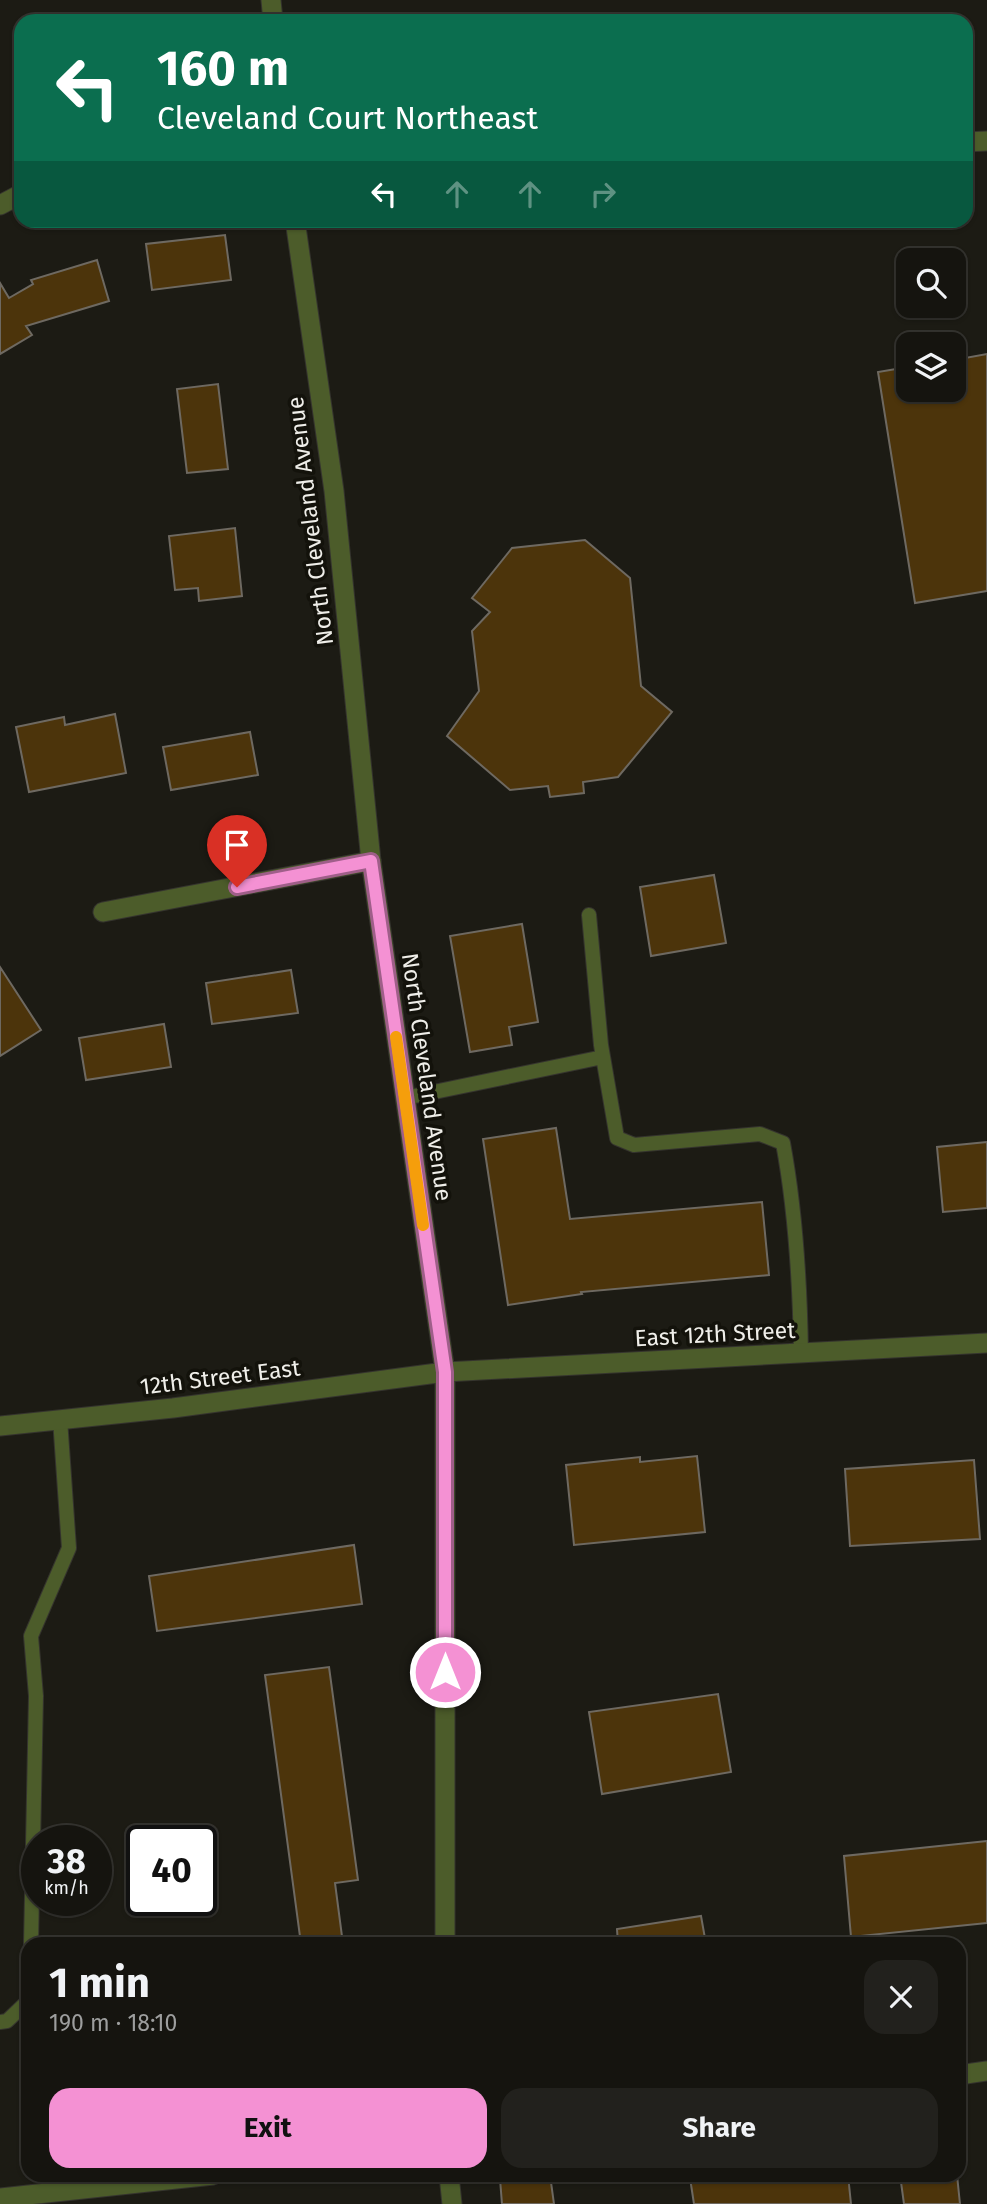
<!DOCTYPE html>
<html lang="en">
<head>
<meta charset="utf-8">
<style>
  :root { --surface:#15140f; --page:#22211d; --text:#f1f3f6; --muted:#9d9e9e; --line:#34332f; --accent:#f491d3 }
  body { margin:0; font-family:"Fira Sans",sans-serif; background:var(--page); color:var(--text); height:100vh; display:flex; flex-direction:column; font-size:26px; white-space:nowrap }
  * { box-sizing:border-box; margin:0 }
  p { font-size:23px; color:var(--muted) }
  .icon { flex:none; width:38px; height:38px; fill:none; stroke:currentColor; stroke-width:2; stroke-linecap:round; stroke-linejoin:round }
  .map { position:relative; flex:1; overflow:hidden }
  .side { position:absolute; left:21px; top:1937px; width:945px; height:245px; display:flex; flex-direction:column; background:var(--surface); border-radius:21px; box-shadow:0 2px 5px #0004,0 0 0 2px var(--line) }
  .side>* { flex:none }
  .hud { position:absolute; left:14px; top:14px; width:959px; height:214px; border-radius:21px; box-shadow:0 2px 5px #0004,0 0 0 2px var(--line); background:#0b6e4f; color:#fff; overflow:hidden }
  .controls { position:absolute; left:896px; top:248px; display:grid; gap:14px }
  .controls a { display:grid; place-items:center; width:70px; height:70px; border-radius:14px; background:var(--surface); box-shadow:0 2px 5px #0004,0 0 0 2px var(--line); font-size:35px }
  .speed { position:absolute; left:21px; top:1825px; display:flex; gap:14px; font-size:35px; font-weight:700; text-align:center }
  .speed>* { display:grid; place-content:center; width:91px; height:91px; border-radius:50%; background:var(--surface); box-shadow:0 2px 5px #0004,0 0 0 2px var(--line); line-height:1 }
  .speed small { font-size:18px; font-weight:400 }
  .speed .limit { border:4px solid #111; border-radius:10px; background:#fff; color:#111 }
  .pin { position:absolute; display:grid; place-items:center; width:60px; height:60px; color:#fff; margin:-72px -30px; border-radius:50% 50% 50% 0; rotate:-45deg; box-shadow:0 0 7px #0007 }
  .pin .icon { rotate:45deg }
  .me { position:absolute; width:77px; margin:-38px; rotate:0deg; stroke-linejoin:round; filter:drop-shadow(0 0 5px #0008) }
  .turn { display:flex; align-items:center; gap:24px; height:147px; padding:0 28px; font-size:32px }
  .turn .icon { width:91px; height:91px; stroke-width:2.5 }
  .turn b { display:block; font-size:49px; line-height:60px }
  .lanes { display:flex; align-items:center; height:66px; padding:0 28px; background:#0003; justify-content:center; gap:35px; direction:ltr }
  .lanes .off { opacity:.35 }
  .round { display:grid; place-items:center; flex:none; width:74px; height:74px; border-radius:21px; background:var(--page) }
  .head { display:flex; align-items:center; justify-content:space-between; height:119px; padding:0 28px }
  h1 { font-size:42px; font-weight:700; line-height:52px }
  .primary-button { display:flex; gap:14px; margin-top:auto; padding:14px 28px }
  .primary-button a { flex:1; height:80px; border-radius:21px; background:var(--accent); color:#111; font-size:28px; font-weight:700; line-height:80px; text-align:center }
  .primary-button a+a { background:var(--page); color:var(--text) }
  .map>svg:first-child { display:block }
</style>
</head>
<body>
<div class="map">
<svg width="987" height="2204" viewBox="0 0 987 2204">
  <rect width="100%" height="100%" fill="#1c1b14"/>
  <path fill="#4c340b" stroke="#6e6961" stroke-width="2" d="M225 235 231 280 152 290 146 244Z
    M97 260 109 301 26 326 32 335 0 354V283L9 298 33 284 31 280Z
    M987 354V591L915 603 878 372 908 367V390H954V360Z
    M218 384 228 469 187 473 177 389Z
    M235 528 242 596 199 601 198 588 175 590 169 536Z
    M585 540 630 578 641 686 672 712 618 777 583 782 584 793 550 797 548 786 510 790 447 736 479 691 472 631 490 612 472 598 512 548Z
    M115 714 126 773 29 792 16 727 64 717 65 725Z
    M250 732 258 775 171 790 163 747Z
    M714 875 726 943 651 956 640 887Z
    M522 924 538 1022 509 1027 512 1045 470 1052 450 936Z
    M0 967 41 1030 0 1056Z
    M291 970 298 1013 212 1024 206 983Z
    M164 1024 171 1067 86 1080 79 1038Z
    M556 1128 570 1219 762 1202 769 1275 581 1292 582 1294 508 1305 483 1139Z
    M987 1142V1208L943 1212 937 1147Z
    M697 1456 705 1532 574 1545 566 1465 640 1457V1462Z
    M974 1460 980 1539 850 1546 845 1469Z
    M354 1545 362 1604 157 1631 149 1576Z
    M329 1667 358 1880 335 1883 343 1944H301L265 1675Z
    M718 1694 731 1772 602 1794 589 1712Z
    M987 1841V1923L851 1937 844 1856Z
    M701 1916 706 1944H618L617 1929Z
    M535 2175H550L554 2204H502L500 2179Z
    M710 2175H848L851 2204H694L690 2178Z
    M900 2175H957L960 2204H904Z"/>
  <g fill="none" stroke-linecap="round" stroke-linejoin="round">
    <g stroke="#35342e" stroke-width="16">
      <path id="service" d="M589 915 601 1045 617 1138 634 1145 760 1134 783 1143C796 1213 800 1284 801 1354
        M405 1098 603 1057
        M31 1944 36 1696 31 1636 69 1548 60 1419
        M0 2022 7 2021 28 2001"/>
    </g>
    <g stroke="#35342e" stroke-width="21">
      <path id="minor" d="M966 142 987 141
        M0 205 21 194
        M103 912 371 861
        M959 2075 987 2071
        M0 2198 213 2175"/>
    </g>
    <g stroke="#35342e" stroke-width="21">
      <path id="tertiary" d="M271 0 273 21
        M295 220 334 491 371 861 445 1372V1944
        M0 1426 173 1408 445 1372 987 1343
        M449 2175 452 2204"/>
    </g>
    <use href="#service" stroke="#4c5c2a" stroke-width="14"/>
    <use href="#minor" stroke="#4c5c2a" stroke-width="19"/>
    <use href="#tertiary" stroke="#4c5c2a" stroke-width="19"/>
  </g>
  <g fill="none" stroke-linecap="round" stroke-linejoin="round">
    <g stroke="#9f5e89" stroke-width="18">
      <path id="route" d="M237 887 371 861 445 1372V1672"/>
    </g>
    <use href="#route" stroke="#f491d3" stroke-width="12"/>
    <path stroke="#f59e0b" stroke-width="12" d="M396 1037 423 1225"/>
  </g>
  <g text-anchor="middle" stroke-width="7" stroke-linejoin="round" paint-order="stroke">
    <g font-size="23" fill="#efeee9" stroke="#13120b">
      <text transform="translate(310 521) rotate(-97)" y="8">North Cleveland Avenue</text>
      <text transform="translate(427 1077) rotate(82)" y="8">North Cleveland Avenue</text>
      <text transform="translate(715 1334) rotate(-3)" y="8">East 12th Street</text>
      <text transform="translate(220 1377) rotate(-7)" y="8">12th Street East</text>
    </g>
  </g>
</svg>
<div class="controls">
<a><svg class="icon" aria-label="search" viewBox="0 0 24 24"><circle cx="10" cy="10" r="6"/><path d="M15 15l6 6"/></svg></a>
<a><svg class="icon" aria-label="layers" viewBox="0 0 24 24"><path d="M12 4l9 5-9 5-9-5zM3 14l9 5 9-5"/></svg></a>
</div>
<div class="speed"><div>38<small>km/h</small></div><div class="limit">40</div></div>
<div class="pin" style="left:237px;top:887px;background:#d93025"><svg class="icon" aria-label="arrive" viewBox="0 0 24 24"><path d="M6 21V4h12l-3 4 3 4H6"/></svg></div>
<svg class="me" style="left:445px;top:1672px" viewBox="-20 -20 40 40"><circle r="17" fill="#f491d3" stroke="#fff" stroke-width="3"/><path d="M0-11L8 9 0 5-8 9z" fill="#fff"/></svg>
<div class="hud">
<div class="turn"><svg class="icon" aria-label="left" viewBox="0 0 24 24"><path d="M17 20v-9H6M10 6l-5 5 5 5"/></svg><div><b>160 m</b>Cleveland Court Northeast</div></div>
<div class="lanes"><svg class="icon" aria-label="left" viewBox="0 0 24 24"><path d="M17 20v-9H6M10 6l-5 5 5 5"/></svg><svg class="icon off" aria-label="ahead" viewBox="0 0 24 24"><path d="M12 20V5M6 11l6-6 6 6"/></svg><svg class="icon off" aria-label="ahead" viewBox="0 0 24 24"><path d="M12 20V5M6 11l6-6 6 6"/></svg><svg class="icon off" aria-label="right" viewBox="0 0 24 24"><path d="M7 20v-9h11M14 6l5 5-5 5"/></svg></div>
</div>
<section class="side">
<div class="head"><div><h1>1 min</h1><p>190 m · 18:10</p></div><a class="round"><svg class="icon" aria-label="close" viewBox="0 0 24 24"><path d="M6 6l12 12M18 6L6 18"/></svg></a></div>
<div class="primary-button"><a>Exit</a><a>Share</a></div>
</section>
</div>
</body>
</html>
